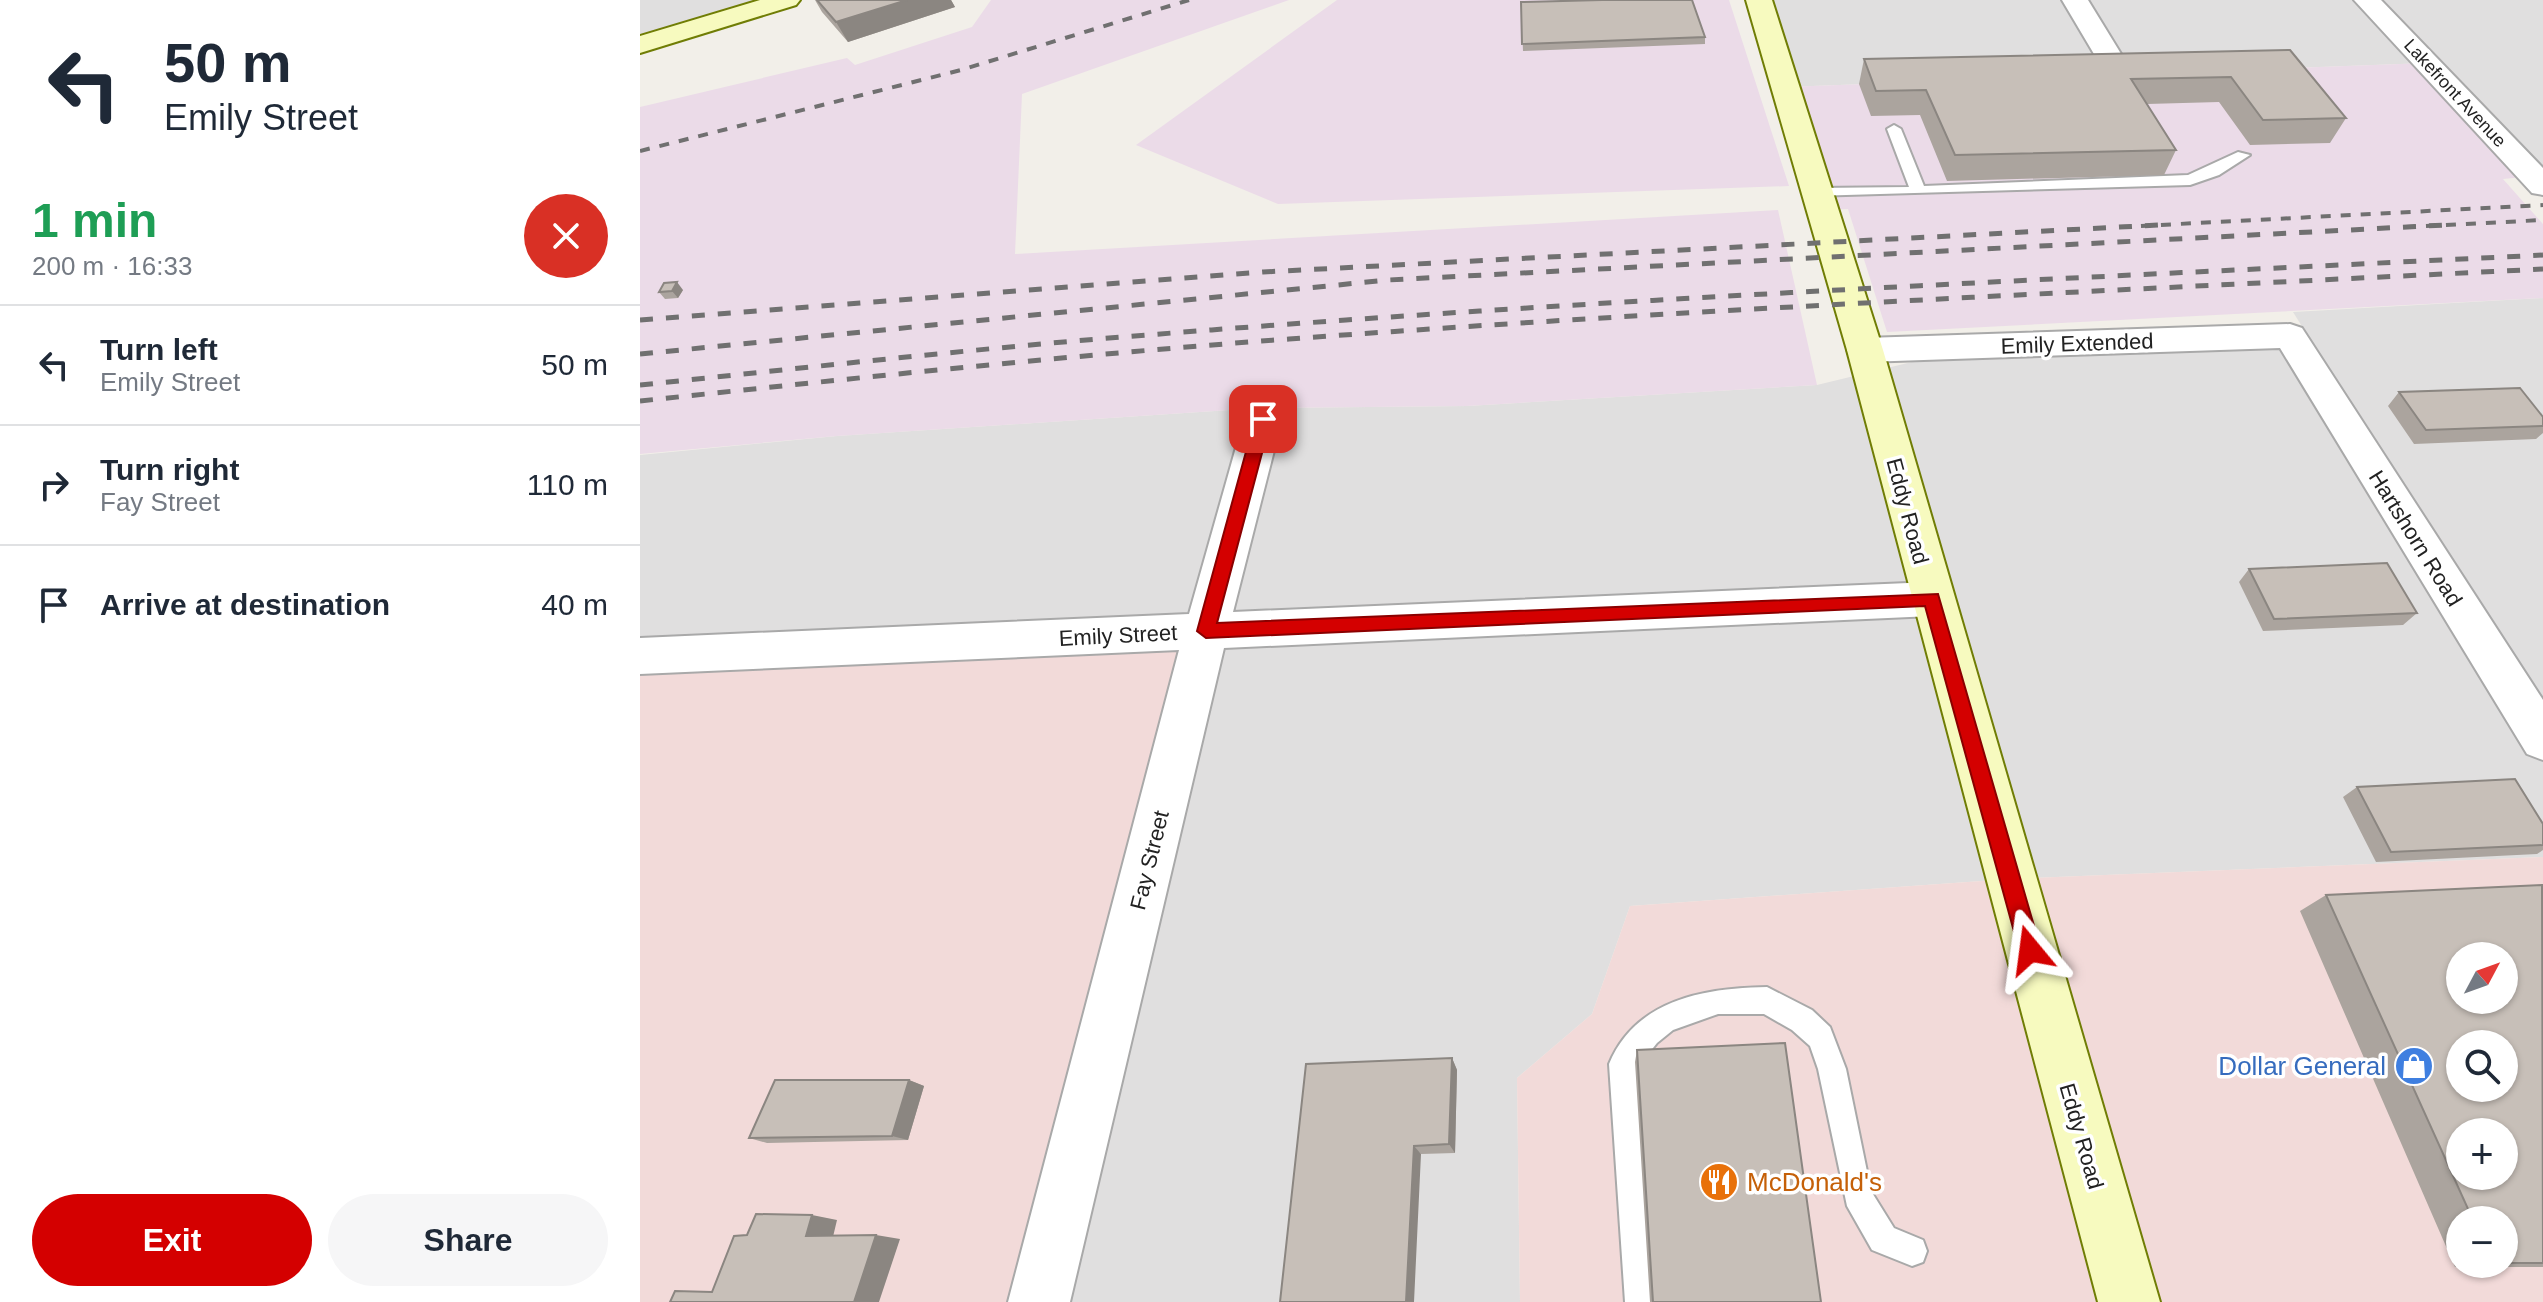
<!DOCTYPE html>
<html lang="en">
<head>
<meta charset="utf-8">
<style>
  :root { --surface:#fff; --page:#f6f6f7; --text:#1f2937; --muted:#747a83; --line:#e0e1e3; --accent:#d40000 }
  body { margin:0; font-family:Helvetica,sans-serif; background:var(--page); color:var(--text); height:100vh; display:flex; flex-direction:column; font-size:30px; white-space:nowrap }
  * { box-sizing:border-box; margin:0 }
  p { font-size:26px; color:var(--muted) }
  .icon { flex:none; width:44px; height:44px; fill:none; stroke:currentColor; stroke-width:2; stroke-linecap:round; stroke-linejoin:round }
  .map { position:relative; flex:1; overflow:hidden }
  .details { display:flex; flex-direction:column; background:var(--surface); width:640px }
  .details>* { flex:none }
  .banner { background:#fff; color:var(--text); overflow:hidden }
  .needle { width:52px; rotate:49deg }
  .tools { position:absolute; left:1806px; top:942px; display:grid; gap:16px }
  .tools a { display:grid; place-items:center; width:72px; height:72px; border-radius:50%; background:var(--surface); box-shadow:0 2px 6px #0004; font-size:40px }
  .pin { position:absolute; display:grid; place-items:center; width:68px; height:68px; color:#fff; margin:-34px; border-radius:16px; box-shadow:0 4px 12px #0006 }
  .me { position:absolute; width:88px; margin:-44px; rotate:344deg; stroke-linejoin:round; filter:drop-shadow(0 0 6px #0008) }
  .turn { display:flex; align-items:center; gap:28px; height:168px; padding:0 32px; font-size:36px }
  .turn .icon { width:104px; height:104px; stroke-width:2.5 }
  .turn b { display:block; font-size:56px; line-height:68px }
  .round { display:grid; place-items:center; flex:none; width:84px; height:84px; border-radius:42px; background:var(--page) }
  .head { display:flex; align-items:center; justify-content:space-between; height:136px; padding:0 32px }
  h1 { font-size:48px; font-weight:600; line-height:60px; color:#1e9e55 }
  .button { display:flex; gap:16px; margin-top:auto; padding:16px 32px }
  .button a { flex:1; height:92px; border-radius:48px; background:var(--accent); color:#fff; font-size:32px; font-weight:600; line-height:92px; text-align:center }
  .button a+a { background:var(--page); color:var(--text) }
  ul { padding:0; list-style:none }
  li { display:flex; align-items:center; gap:24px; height:120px; padding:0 32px; border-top:2px solid var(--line) }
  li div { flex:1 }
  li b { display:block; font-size:30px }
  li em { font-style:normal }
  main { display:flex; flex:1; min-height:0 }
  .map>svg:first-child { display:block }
</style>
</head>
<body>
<main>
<section class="details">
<div class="banner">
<div class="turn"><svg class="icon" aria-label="left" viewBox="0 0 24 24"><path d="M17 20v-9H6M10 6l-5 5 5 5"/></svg><div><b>50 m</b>Emily Street</div></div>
</div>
<div class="head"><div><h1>1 min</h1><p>200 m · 16:33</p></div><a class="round" style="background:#d93025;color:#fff"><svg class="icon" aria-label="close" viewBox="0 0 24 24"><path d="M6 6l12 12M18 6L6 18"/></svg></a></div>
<ul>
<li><svg class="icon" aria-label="left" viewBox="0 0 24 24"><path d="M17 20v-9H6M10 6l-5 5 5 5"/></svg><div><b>Turn left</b><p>Emily Street</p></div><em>50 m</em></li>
<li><svg class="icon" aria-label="right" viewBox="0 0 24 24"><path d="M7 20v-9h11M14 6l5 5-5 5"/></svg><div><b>Turn right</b><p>Fay Street</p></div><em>110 m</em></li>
<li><svg class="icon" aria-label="arrive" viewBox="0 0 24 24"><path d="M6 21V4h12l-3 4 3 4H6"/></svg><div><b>Arrive at destination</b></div><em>40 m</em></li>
</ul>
<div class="button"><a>Exit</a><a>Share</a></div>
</section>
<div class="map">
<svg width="1903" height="1302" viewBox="0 0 1903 1302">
  <rect width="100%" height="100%" fill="#f2efe9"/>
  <path fill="#e0dfdf" d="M0 0H147L0 45Z
    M1119 0H1903V176L1787 63 1145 87Z
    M1903 298V857L1370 879 990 906 952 1014 877 1078 880 1302H399L0 656V455L197 436 620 408 827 406 1177 385 1276 361 1673 344 1653 312Z"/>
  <path fill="#f2dad9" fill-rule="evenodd" d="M566 631 399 1302H0V655Z
    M1903 857V1302H880L877 1078 952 1014 990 906 1370 879ZM1820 956H1864V1000H1820ZM1820 1044H1864V1088H1820ZM1820 1132H1864V1176H1820ZM1820 1220H1864V1264H1820Z"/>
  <path fill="#ebdbe8" d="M351 0H649L382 94 375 254 1138 210 1177 385 827 406 620 408 197 436 0 454V107L207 58 215 65 332 27Z
    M697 0H1089L1149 186 638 204 496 145Z
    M1787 63 1894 176 1863 179 1903 224V298L1247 332 1208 209 1182 210 1145 87Z"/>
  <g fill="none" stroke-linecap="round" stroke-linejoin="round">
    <g stroke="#a9a9a9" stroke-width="4">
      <path id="lane" d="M1254 125 1261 129 1284 186 1548 175 1598 152 1610 155 1579 175 1550 185 1172 196 1169 193 1177 188 1269 187 1247 129Z
        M1127 987 1172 1010 1190 1027 1206 1069 1231 1191 1254 1228 1283 1240 1287 1251 1283 1262 1272 1266 1232 1250 1207 1206 1178 1069 1170 1046 1152 1030 1124 1014H1078L1033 1030 1017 1043 997 1068 1017 1302H985L969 1064C996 999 1065 988 1127 987Z"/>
    </g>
    <g stroke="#a9a9a9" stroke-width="4">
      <path id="street" d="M1422 0H1448L1494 75 1490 81H1470Z
        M1714 0H1741L1903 168V195L1892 193Z
        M1650 324 1662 328 1903 700V760L1887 754 1640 348 1225 362 1212 358 1207 350 1212 342 1225 338Z
        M623 406 636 410 642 419 593 612 1292 582 1307 587 1313 599 1307 611 1292 616 584 648 430 1302H368L539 650 0 674V638L549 614 604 419 610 410Z"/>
    </g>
    <g stroke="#707d05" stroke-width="4">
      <path id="secondary" d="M120 0H160L156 5 0 53V36Z
        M1106 0H1132L1243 350 1520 1302H1458L1207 350Z"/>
    </g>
    <use href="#lane" fill="#fff" fill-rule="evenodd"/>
    <use href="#street" fill="#fff" fill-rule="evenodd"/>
    <use href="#secondary" fill="#f7fabf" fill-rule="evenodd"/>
    <path stroke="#707070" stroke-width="4" stroke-dasharray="10 10" stroke-linecap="butt" d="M0 151 321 70 549 0
      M1481 227 1903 205
      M1766 227 1903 220"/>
    <path stroke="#707070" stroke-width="5" stroke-dasharray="13 13" stroke-linecap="butt" d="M0 320 623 272 1519 225
      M0 354 748 280 1805 225
      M0 385C153 369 305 352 458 339 939 299 1421 279 1903 255
      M0 401C216 378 432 355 649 339 1067 308 1485 290 1903 269"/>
  </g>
  <path fill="#aba49e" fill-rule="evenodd" d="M175 0H311L315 7 208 42 182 12Z
    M881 2 1065 37V44L883 51Z
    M1650 50 1706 118 1690 143 1610 145 1579 102 1507 104 1536 150 1524 175 1307 181 1280 115 1231 116 1219 84 1224 59Z
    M43 290 38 298 25 299 19 292Z
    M1759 392 1903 417V433L1896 439 1774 444 1748 406Z
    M1609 569 1777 613 1763 625 1623 631 1599 582Z
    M1717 787 1903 824V850L1897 854 1736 862 1703 797Z
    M1903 886V1267H1815L1660 911 1686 895ZM1820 1220H1864V1264H1820Z
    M997 1050 1181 1302H1010L995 1062Z
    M812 1058 817 1070 815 1153 781 1154 666 1064Z
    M269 1080 284 1086 268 1140 127 1143 109 1138Z"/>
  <path fill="#8b8681" d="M267 0H311L315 7 208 42 196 22Z
    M37 282 43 290 38 298 32 291Z
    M812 1058 817 1070 815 1153 809 1144Z
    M269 1080 284 1086 268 1140 252 1136Z
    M774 1146 781 1154 774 1302H766Z
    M172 1215 197 1220 192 1241 166 1236Z
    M236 1235 260 1239 239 1302H214Z"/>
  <path fill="#c7bfb8" stroke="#8b8681" stroke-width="2" fill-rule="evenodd" d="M177 0H267L196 22Z
    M962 0H1052L1065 37 882 44 881 2Z
    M1650 50 1706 118 1623 120 1591 77 1491 79 1536 150 1315 155 1286 90 1236 91 1224 59Z
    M37 282 32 291 19 292 24 283Z
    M1880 388 1903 417V426L1786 430 1759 392Z
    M1747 563 1777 613 1634 619 1609 569Z
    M1875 779 1903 824V845L1751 852 1717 787Z
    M1902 885 1903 1263H1864V1220H1833L1686 895ZM1820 956H1864V1000H1820ZM1820 1044H1864V1088H1820ZM1820 1132H1864V1176H1820Z
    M1145 1043 1181 1302H1013L997 1050Z
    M812 1058 809 1144 774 1146 766 1302H640L666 1064Z
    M135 1080H269L252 1136 109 1138Z
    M116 1214 172 1215 166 1236 236 1235 214 1302H30L35 1291 72 1292 94 1236 107 1235Z"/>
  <path fill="#d40000" stroke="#8a0000" stroke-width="2" d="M623 414 631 419 577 623 1298 594 1401 950 1398 958 1390 961 1383 958 1379 950 1285 606 566 638 557 631 615 419Z"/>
  <defs>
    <g id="shop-disc" transform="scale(2)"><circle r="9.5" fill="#3f7fe0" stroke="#fff"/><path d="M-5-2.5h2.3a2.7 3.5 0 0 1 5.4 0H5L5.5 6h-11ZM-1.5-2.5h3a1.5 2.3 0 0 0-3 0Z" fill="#fff"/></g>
    <g id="restaurant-disc" transform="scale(2)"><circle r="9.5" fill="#e8710a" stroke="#fff"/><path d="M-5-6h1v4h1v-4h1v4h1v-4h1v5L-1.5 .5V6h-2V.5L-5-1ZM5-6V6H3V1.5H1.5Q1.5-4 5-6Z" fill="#fff"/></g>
  </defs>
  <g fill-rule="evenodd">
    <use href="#shop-disc" x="1774" y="1066"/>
    <use href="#restaurant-disc" x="1079" y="1182"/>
  </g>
  <g text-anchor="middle" stroke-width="7" stroke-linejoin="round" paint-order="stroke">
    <g font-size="18" fill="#222" stroke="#fff">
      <text transform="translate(1815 93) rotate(47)" y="6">Lakefront Avenue</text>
    </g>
    <g font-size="22" fill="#222" stroke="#fff">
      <text transform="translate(1437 343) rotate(-2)" y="8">Emily Extended</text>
      <text transform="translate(1268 511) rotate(75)" y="8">Eddy Road</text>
      <text transform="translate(1776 538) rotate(58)" y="8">Hartshorn Road</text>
      <text transform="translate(478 635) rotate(-3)" y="8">Emily Street</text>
      <text transform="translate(509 860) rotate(-76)" y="8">Fay Street</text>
      <text transform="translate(1442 1136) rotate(74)" y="8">Eddy Road</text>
    </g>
    <g font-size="26" fill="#366cbe" stroke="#fff" text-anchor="end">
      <text x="1746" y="1075">Dollar General</text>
    </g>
    <g font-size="26" fill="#c56008" stroke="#fff" text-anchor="start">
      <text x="1107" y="1191">McDonald's</text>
    </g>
  </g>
</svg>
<div class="tools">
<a><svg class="needle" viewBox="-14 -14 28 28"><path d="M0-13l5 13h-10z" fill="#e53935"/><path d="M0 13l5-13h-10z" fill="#747a83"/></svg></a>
<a><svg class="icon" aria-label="search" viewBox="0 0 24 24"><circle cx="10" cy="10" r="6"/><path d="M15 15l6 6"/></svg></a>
<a>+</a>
<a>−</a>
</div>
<div class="pin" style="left:623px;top:419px;background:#d93025"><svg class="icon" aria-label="arrive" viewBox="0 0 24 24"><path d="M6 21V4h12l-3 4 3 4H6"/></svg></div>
<svg class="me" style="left:1390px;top:950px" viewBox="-20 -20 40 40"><path d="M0-17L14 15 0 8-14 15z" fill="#d40000" stroke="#fff" stroke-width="4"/></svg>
</div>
</main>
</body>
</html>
